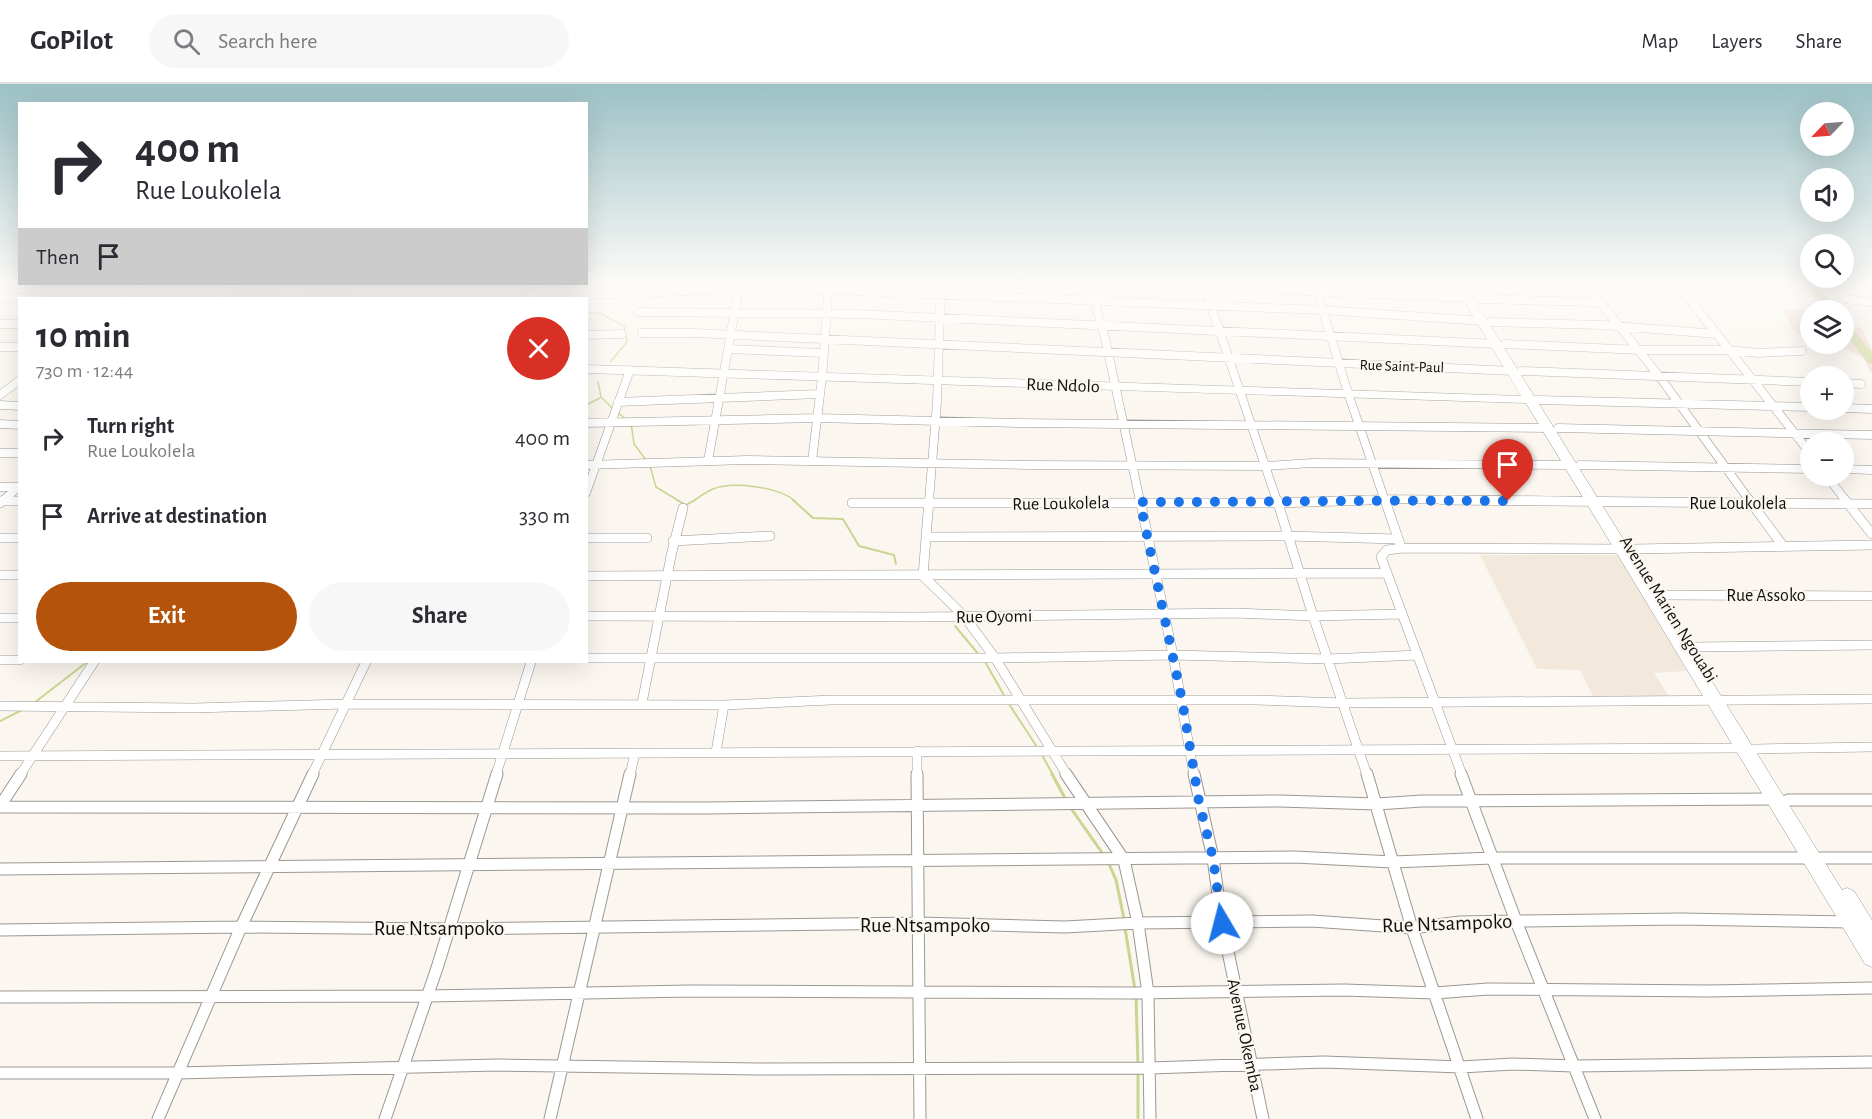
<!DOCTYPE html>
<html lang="en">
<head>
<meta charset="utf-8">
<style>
  :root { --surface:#fff; --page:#f7f7f7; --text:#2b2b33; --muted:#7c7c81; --line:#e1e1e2; --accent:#b45309 }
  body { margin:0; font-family:"Alegreya Sans",sans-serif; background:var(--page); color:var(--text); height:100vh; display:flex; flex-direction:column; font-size:22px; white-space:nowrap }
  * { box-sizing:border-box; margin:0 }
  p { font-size:20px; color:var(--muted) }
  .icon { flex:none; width:33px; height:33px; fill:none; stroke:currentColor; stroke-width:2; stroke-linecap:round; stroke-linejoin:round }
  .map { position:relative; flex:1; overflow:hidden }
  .details { position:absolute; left:18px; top:213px; width:570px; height:366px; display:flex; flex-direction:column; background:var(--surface); border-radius:0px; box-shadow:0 6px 24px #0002 }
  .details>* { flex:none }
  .top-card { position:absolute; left:18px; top:18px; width:570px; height:183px; border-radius:0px; box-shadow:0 6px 24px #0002; background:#fff; color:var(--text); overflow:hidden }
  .needle { width:39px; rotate:245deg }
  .controls { position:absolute; left:1800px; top:18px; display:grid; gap:12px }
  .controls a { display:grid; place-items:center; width:54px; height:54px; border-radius:50%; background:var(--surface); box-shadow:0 6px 24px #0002; font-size:30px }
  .pin { position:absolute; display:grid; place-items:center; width:51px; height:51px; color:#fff; margin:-62px -26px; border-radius:50% 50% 50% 0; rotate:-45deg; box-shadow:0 0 6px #0007 }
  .pin .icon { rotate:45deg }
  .me { position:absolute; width:66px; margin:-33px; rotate:352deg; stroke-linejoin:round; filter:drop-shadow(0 0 4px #0008) }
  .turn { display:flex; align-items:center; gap:21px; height:126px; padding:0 18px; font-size:27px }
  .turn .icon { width:78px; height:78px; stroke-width:2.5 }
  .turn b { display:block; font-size:42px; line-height:51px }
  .then { display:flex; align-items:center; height:57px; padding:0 18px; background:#0003; gap:12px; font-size:22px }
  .round { display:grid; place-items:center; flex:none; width:63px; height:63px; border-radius:32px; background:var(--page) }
  .headline { display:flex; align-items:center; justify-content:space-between; height:102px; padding:0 18px }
  h1 { font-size:36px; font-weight:600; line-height:45px }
  .primary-button { display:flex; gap:12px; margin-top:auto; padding:12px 18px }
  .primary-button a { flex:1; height:69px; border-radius:36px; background:var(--accent); color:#fff; font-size:24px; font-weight:600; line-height:69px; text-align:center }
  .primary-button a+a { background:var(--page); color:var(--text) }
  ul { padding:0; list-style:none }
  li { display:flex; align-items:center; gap:18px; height:78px; padding:0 18px }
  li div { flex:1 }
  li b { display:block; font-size:22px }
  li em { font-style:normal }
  header { display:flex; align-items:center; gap:36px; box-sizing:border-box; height:84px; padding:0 30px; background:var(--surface); border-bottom:2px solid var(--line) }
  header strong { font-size:28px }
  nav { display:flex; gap:33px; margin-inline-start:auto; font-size:21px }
  .search { width:420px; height:54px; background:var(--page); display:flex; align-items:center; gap:15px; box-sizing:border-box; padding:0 21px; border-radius:33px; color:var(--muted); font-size:22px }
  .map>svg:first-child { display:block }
</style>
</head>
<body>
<header>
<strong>GoPilot</strong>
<div class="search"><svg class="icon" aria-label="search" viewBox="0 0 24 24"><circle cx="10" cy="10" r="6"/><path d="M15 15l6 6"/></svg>Search here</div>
<nav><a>Map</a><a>Layers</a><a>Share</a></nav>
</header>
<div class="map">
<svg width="1872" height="1035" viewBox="0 0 1872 1035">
  <rect width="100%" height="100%" fill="#fbf6ef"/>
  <path fill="#f2e9dc" d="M245 200H534L528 214H224Z
    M1480 471H1618L1687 587 1654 589 1670 614H1594L1580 586 1537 585Z"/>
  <path fill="#f7dad3" d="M317 200H354L345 212 308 211Z
    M250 201 282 204 271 214H237Z
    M1838 220 1842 226H1810V256L1795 249 1783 227C1802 224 1821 226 1838 220Z
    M1844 230 1851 242 1862 244 1872 266V288H1870L1863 273 1843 264 1820 260H1844Z"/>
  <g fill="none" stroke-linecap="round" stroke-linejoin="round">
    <path stroke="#cad591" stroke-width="1.5" d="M562 214 561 212 574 200
      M586 229H600L624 242 627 258 611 277
      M598 298 601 313 613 325
      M586 321 600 314
      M617 328 627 336
      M631 339 634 360 647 377
      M650 382 656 403 679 417
      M693 417C699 413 706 408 713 405 732 397 779 403 795 417"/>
    <path stroke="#cad591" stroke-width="2" d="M677 416 686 421 695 416
      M793 416 813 434 843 435 859 462 894 471 896 480
      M955 542 980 572
      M984 576 1005 613
      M34 619 87 578
      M1009 620 1037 663
      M0 637 22 626
      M1042 671 1053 691"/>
    <path stroke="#cad591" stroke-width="3" d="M1052 690 1066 716
      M1070 723 1103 770
      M1109 780 1116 796 1124 835
      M1125 844 1135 906
      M1136 912 1138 981
      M1138 987V1035"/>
    <path fill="#cad591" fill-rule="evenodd" d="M1801 198H1812L1828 212 1838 226H1828Z
      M1844 238 1848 239 1872 268V280L1868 279 1844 248Z"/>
    <g stroke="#9c9792" stroke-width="9">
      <path id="street-far2" d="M1089 198 1105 254 1140 417
        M1091 198 1469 214
        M1203 198 1277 417
        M1314 198 1348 309 1385 417
        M1567 198 1710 202 1760 206
        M1584 198 1659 292 1750 417
        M1676 198 1810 369
        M0 201 5 198
        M588 211 738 205 828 206 1322 226 1483 237
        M0 214H44
        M124 214 143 200
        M530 214 537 200
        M1476 215 1600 218
        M1845 215 1872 218
        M639 228 858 230 1497 260
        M1491 238 1603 241 1717 250
        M0 240H20
        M642 249H693L1513 287
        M586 251 622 250
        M1505 260 1640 266H1729L1758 269 1802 267
        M729 265 822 269
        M1521 287 1810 298
        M1844 299 1861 300
        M0 311 20 296
        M1539 316 1810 323
        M618 318 819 310
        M0 321 20 322
        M1844 324 1872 325
        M586 339 817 334 1019 339 1548 344
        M0 340 20 341
        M1558 344 1872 351
        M0 369H20
        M708 377 740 198
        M812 377 822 294 829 198
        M586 381 747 376 1028 381 1266 382 1312 379 1571 381
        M1580 381 1810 385
        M1844 385 1872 386
        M1827 392 1846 417
        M0 403H20
        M586 409 630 286
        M1 417H20
        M2 417 20 402
        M929 417 937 318 941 198
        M1329 417 1385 415 1588 417"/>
    </g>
    <g stroke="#9c9792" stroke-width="10">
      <path id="street-far1" d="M929 416 923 492 964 532 995 574 1067 691
        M1140 416 1173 571 1194 691
        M1277 416 1313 532 1367 691
        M1385 416 1400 460
        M1442 416 1872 420
        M1749 416 1783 462
        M1845 416 1872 450
        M1 417H20
        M0 419 4 416
        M852 419H1278L1369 416
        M927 453 1287 452 1397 455
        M0 454H20
        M586 454H647
        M673 457 770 452
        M1633 465 1872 461
        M0 491H20
        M586 492 1386 489
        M1659 511 1872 512
        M586 532 918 533 1236 529 1313 532 1402 530
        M0 534H20
        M1692 563 1872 561
        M586 574H995L1173 571 1328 575 1418 571
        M0 576H20
        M642 619 671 472 683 424
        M0 622 194 624 346 620 724 621 831 616H1254L1343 619 1872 615
        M1755 665 1872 663
        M917 667V691
        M716 668 724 621
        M0 672 1744 664
        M20 691 94 578
        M312 691 366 578
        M496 691 531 578
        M630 691 635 669
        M1462 691 1381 473 1387 466 1403 464 1622 465"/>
    </g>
    <g stroke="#9c9792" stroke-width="13">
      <path id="street" d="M917 690 920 1035
        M1066 690 1124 776 1138 839 1148 909 1150 1035
        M1194 690 1213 774 1222 839 1263 1035
        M1367 690 1412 844 1477 1035
        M1461 690 1516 837 1595 1035
        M1788 716H1872
        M0 722 21 690
        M0 723 708 724 1280 717 1377 720 1422 717 1775 715
        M0 785 1295 773 1393 778 1492 774H1872
        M0 846 241 843 449 845 919 839 1065 843 1138 839 1312 837 1412 844 1460 838 1516 837 1681 835 1850 838
        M0 913 428 912 689 907 1136 909 1344 906 1435 909 1488 905 1709 907 1872 904
        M0 989H178L497 981 759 985 1151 984 1324 978 1461 983 1513 980 1574 982 1872 978
        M158 1035 241 843 313 690
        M385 1035 437 884 497 690
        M550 1035 630 690"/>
    </g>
    <g stroke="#9c9792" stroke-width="1">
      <path id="secondary" d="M232 200H243L225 214H214Z"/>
    </g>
    <g stroke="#9c9792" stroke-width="1">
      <path id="primary" d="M1453 198H1463L1534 312 1543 313 1545 316 1539 320 1842 806 1847 804 1854 807 1872 836V883L1865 880 1526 319 586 289V281L1521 312Z
        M0 259H20V267H0Z"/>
    </g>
    <use href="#street-far2" stroke="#fff" stroke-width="8"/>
    <use href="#street-far1" stroke="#fff" stroke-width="9"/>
    <use href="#street" stroke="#fff" stroke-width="11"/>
    <use href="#secondary" fill="#fff" fill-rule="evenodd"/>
    <use href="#primary" fill="#fff" fill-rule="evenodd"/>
  </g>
  <linearGradient id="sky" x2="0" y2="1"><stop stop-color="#9cc1c5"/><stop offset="0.58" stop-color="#fdfbf8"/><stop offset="1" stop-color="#fdfbf8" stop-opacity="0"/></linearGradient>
  <rect width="1872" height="343" fill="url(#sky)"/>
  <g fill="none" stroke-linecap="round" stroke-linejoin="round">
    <path stroke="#1a73e8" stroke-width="10" stroke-dasharray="0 18" d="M1222 839 1213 774 1199 718 1182 616 1140 418C1263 418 1385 416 1508 417"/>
  </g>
  <g text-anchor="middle" stroke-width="4.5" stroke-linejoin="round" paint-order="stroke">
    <g font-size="15" fill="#110f0d" stroke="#fbf6ef">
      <text transform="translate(1402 282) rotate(2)" y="5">Rue Saint-Paul</text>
    </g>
    <g font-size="18" fill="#110f0d" stroke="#fbf6ef">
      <text transform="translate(1063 301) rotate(2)" y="6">Rue Ndolo</text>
      <text transform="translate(1061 419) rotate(-1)" y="6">Rue Loukolela</text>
      <text x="1738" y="425">Rue Loukolela</text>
      <text x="1766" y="517">Rue Assoko</text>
      <text transform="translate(1669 525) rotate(58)" y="6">Avenue Marien Ngouabi</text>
      <text transform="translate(994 532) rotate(-1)" y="6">Rue Oyomi</text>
      <text transform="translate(1245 951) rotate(78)" y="6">Avenue Okemba</text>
    </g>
    <g font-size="21" fill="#110f0d" stroke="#fbf6ef">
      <text transform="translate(1447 839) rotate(-2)" y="7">Rue Ntsampoko</text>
      <text x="925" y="848">Rue Ntsampoko</text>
      <text x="439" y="851">Rue Ntsampoko</text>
    </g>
  </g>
</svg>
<div class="controls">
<a><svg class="needle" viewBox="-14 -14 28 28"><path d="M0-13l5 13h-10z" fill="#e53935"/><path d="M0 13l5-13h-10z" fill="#7c7c81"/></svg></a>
<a><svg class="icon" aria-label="sound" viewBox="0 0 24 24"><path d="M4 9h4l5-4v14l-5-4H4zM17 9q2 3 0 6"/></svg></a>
<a><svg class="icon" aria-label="search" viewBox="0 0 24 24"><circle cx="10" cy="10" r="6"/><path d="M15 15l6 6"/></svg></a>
<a><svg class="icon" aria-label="layers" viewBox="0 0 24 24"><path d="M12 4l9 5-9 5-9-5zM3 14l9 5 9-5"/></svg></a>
<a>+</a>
<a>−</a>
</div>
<div class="pin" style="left:1508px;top:417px;background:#d93025"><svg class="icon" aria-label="arrive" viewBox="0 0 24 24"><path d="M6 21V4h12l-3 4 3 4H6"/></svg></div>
<svg class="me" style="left:1222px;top:839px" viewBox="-20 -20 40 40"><circle r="19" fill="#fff"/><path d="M0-13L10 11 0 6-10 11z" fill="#1a73e8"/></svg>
<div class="top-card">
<div class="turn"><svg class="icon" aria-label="right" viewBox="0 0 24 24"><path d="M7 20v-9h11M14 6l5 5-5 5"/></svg><div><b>400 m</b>Rue Loukolela</div></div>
<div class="then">Then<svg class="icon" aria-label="arrive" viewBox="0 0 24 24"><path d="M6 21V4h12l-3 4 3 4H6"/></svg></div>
</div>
<section class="details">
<div class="headline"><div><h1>10 min</h1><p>730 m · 12:44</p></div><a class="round" style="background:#d93025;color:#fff"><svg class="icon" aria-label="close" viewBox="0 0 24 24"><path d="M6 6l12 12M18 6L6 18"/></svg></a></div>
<ul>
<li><svg class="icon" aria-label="right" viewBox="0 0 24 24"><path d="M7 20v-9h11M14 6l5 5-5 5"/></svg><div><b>Turn right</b><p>Rue Loukolela</p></div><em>400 m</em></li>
<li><svg class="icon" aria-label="arrive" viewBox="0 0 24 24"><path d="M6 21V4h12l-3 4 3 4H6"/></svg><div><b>Arrive at destination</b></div><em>330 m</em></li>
</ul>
<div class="primary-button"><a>Exit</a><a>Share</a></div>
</section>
</div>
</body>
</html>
